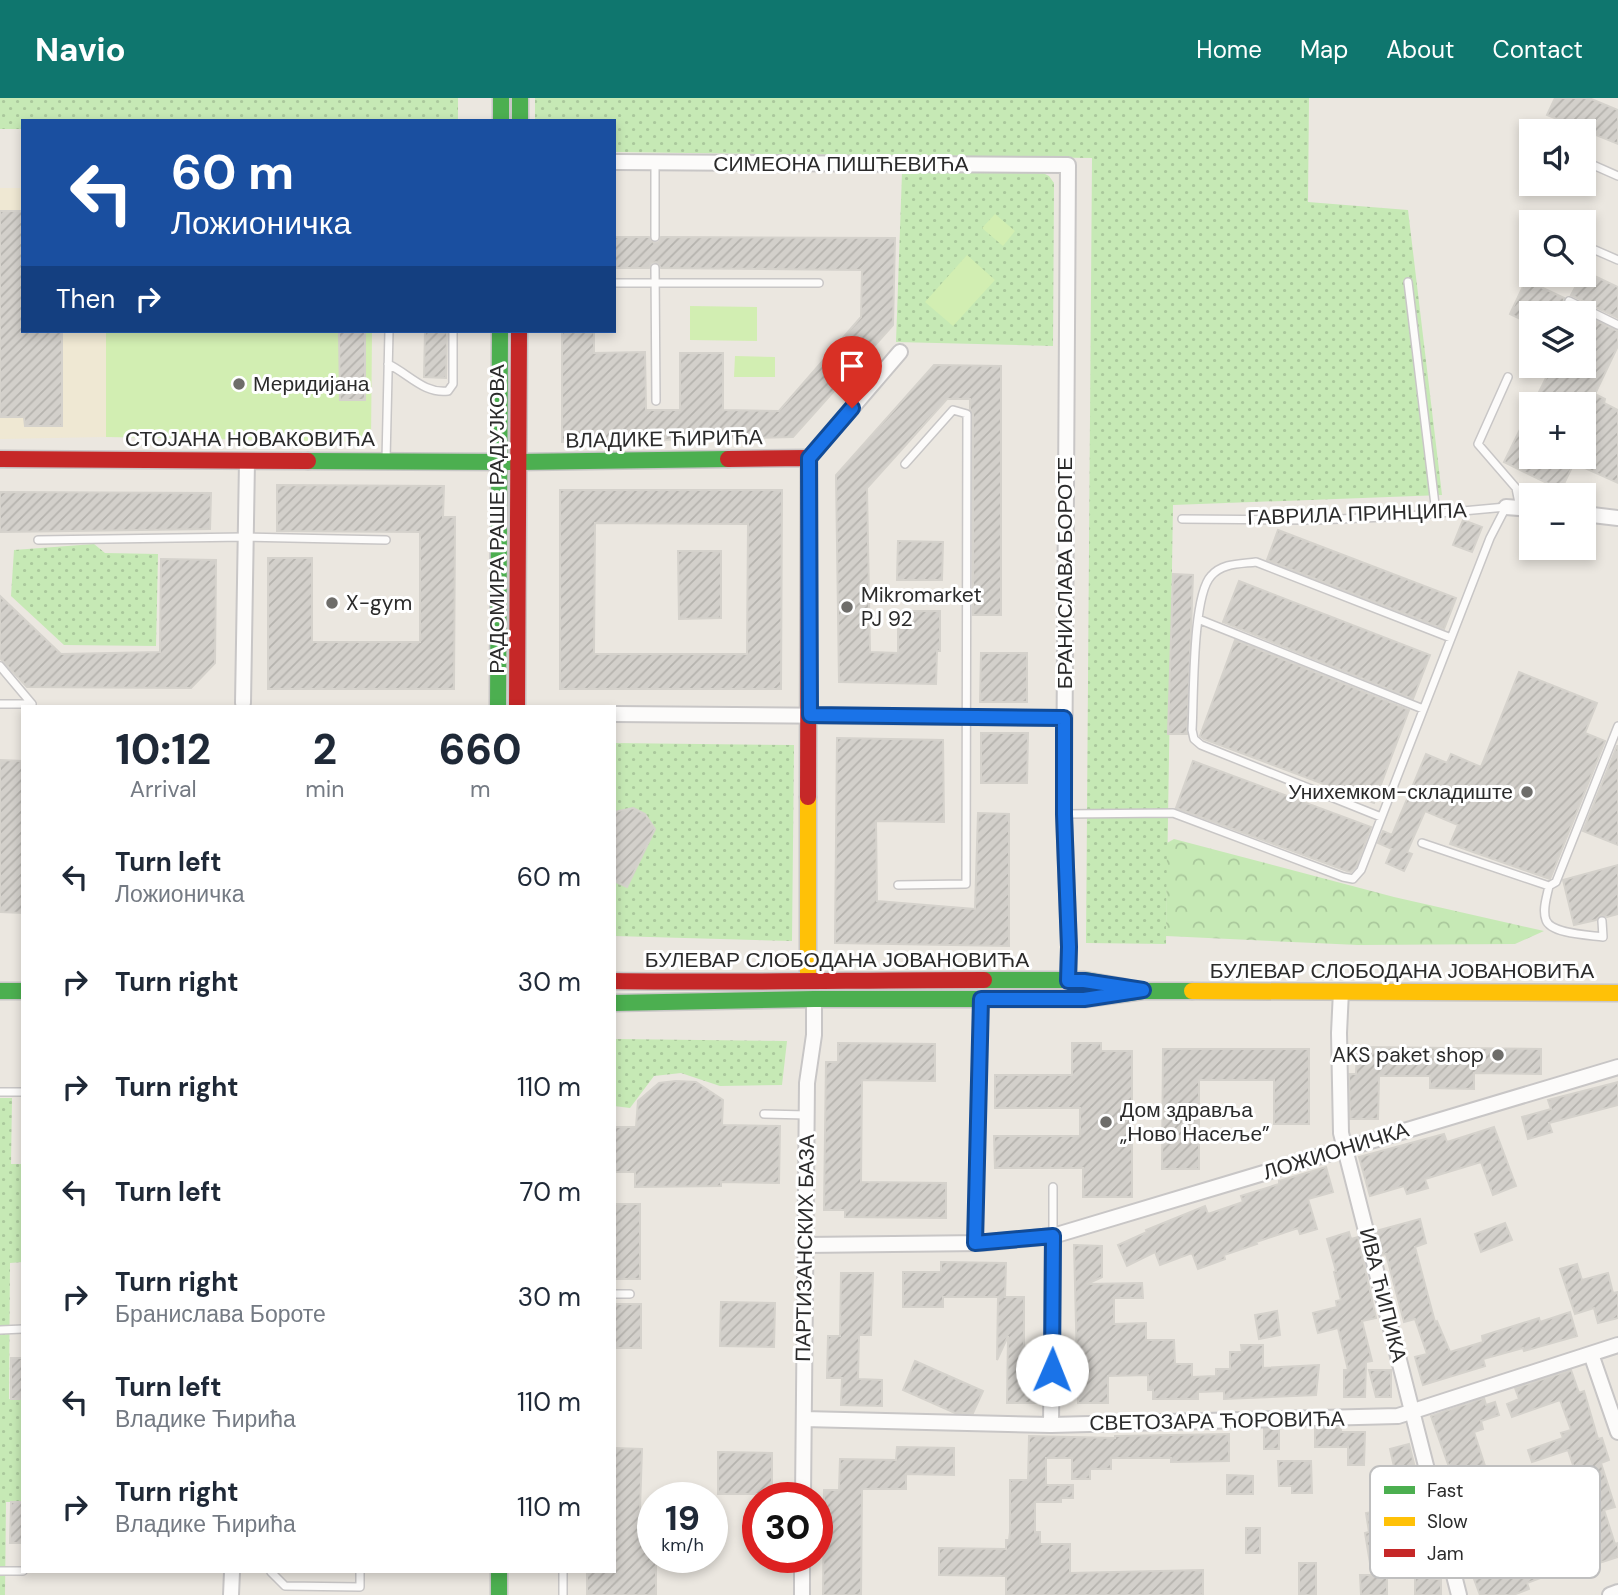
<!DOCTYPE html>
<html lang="en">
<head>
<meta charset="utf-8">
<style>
  :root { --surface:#fff; --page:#f2f2f3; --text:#1f2937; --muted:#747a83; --accent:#0f766e }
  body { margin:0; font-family:"DM Sans",sans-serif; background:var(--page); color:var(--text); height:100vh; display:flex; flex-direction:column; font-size:26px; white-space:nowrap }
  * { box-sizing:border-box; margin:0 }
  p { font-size:23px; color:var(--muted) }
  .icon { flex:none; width:38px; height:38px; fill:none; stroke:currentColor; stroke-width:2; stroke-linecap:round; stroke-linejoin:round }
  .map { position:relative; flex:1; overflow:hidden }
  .panel { position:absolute; left:21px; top:607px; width:595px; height:868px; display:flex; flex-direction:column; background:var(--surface); border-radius:0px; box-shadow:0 4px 10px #0003 }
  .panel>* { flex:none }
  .guide { position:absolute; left:21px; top:21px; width:595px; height:214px; border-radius:0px; box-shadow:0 4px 10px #0003; background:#1a4fa0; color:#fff; overflow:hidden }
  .tools { position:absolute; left:1519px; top:21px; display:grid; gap:14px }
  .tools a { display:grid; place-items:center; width:77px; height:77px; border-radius:0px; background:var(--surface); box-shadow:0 4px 10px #0003; font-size:35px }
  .speed { position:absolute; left:637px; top:1384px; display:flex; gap:14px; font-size:35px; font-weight:700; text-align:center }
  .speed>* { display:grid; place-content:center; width:91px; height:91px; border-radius:50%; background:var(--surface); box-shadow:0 4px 10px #0003; line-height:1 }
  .speed small { font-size:18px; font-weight:400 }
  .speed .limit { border:10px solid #d22; background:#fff; color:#111 }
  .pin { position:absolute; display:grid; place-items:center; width:60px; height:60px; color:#fff; margin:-72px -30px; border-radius:50% 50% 50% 0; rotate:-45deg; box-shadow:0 0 7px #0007 }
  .pin .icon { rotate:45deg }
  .me { position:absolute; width:77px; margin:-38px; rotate:1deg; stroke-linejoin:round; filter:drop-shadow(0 0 5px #0008) }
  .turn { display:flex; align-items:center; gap:24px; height:147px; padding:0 35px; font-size:32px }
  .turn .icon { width:91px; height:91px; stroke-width:2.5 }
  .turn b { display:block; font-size:49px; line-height:60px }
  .then { display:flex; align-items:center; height:66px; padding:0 35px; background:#0003; gap:14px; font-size:26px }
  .eta { display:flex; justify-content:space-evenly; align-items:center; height:119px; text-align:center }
  .eta b { font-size:42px; font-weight:800; line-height:49px }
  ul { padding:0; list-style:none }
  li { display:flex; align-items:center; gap:21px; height:105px; padding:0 35px }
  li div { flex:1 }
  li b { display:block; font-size:26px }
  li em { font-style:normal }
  header { display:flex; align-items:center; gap:42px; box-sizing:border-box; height:98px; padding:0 35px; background:var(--accent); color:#fff }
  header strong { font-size:33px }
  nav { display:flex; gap:38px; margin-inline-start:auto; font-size:24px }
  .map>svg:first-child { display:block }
</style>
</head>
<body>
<header>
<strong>Navio</strong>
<nav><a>Home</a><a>Map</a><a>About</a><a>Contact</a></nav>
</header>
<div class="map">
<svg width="1618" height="1497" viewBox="0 0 1618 1497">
  <defs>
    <pattern id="grass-dots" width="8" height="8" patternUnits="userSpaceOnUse" patternTransform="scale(1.75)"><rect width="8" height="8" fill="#c6e9b5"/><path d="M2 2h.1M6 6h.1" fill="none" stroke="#aac89c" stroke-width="1.8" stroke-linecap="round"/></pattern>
    <pattern id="forest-crowns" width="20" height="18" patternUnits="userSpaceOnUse" patternTransform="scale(1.75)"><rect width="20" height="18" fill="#c6e9b5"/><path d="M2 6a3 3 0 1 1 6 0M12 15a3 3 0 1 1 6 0" fill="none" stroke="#aac89c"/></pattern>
    <pattern id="building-hatch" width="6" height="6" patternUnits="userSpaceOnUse" patternTransform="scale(1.75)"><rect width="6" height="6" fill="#d3d0cb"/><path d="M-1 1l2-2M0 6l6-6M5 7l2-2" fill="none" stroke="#b5b3ae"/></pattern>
  </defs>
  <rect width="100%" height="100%" fill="#ebe7e0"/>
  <path fill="#efe8d3" d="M0 90H23V233H106V339L0 341Z"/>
  <path fill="url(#grass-dots)" d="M0 0H458V23H23V31H0Z
    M535 0H1309L1308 104 1408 112 1442 397 1173 407 1166 846 1086 845 1092 60 614 54V23H535Z
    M1041 74 1049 78 1054 85 1053 248 896 244 902 75Z
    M94 446 105 455 158 456 156 548 64 547 11 498 14 452Z
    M614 645 794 647 792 843 614 838Z
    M614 941 787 943 782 987 720 988 681 975 654 978 630 1010 614 1008Z
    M0 1000H12L11 1066H23V1164L10 1165 9 1301 23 1302V1404H6L5 1497H0Z"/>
  <path fill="url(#forest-crowns)" d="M1174 741 1394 799 1544 833 1515 846 1358 847 1166 838 1167 745Z"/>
  <path fill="#d2eeb2" d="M995 116 1015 133 1003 148 982 130Z
    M967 157 995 182 953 228 925 204Z
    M690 208 757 209V243L690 242Z
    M106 233H372L371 344 106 339Z
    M735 258 775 259V279H734Z"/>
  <path fill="url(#building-hatch)" stroke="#d5d2cc" stroke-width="2" fill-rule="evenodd" d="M1555 0H1589L1618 12V46L1547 17Z
    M0 113H23V233H62V328H25L24 319H0Z
    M614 139H649L654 145 659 144 661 139 895 140 893 227 793 339 562 344V233H594V255L645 254 646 312H680V255H723V312L779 313 861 219 862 172 661 170 656 164 651 165 649 170H614Z
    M1584 173 1618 189V220L1571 197Z
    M1526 182 1564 200V207L1580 215H1531V226L1510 216Z
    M1584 217 1618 233V248L1595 296 1605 301 1604 305 1618 312V385L1574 365 1561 392 1504 364 1531 309V359H1584V306H1533L1552 268H1584Z
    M339 233H365V302H340Z
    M425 233H447L446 280 424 279Z
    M934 267 1001 268V517H973V316L970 311V301H947L867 390 870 554 898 555V513H940V553H937L936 586 839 584 836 377Z
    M277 387 444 388 443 419H455L454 591H268V460H312V544H420V434L277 433Z
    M560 392H782L781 591H560ZM595 425 748 426 747 556H594Z
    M0 394 211 395 210 431 0 434Z
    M1463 422 1482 429 1472 454 1453 447Z
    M1278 432 1456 500 1444 531 1267 462Z
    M898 443 943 444 942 482H897Z
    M678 453H721V520L679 521Z
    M161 461 216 462 215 565 191 590 27 589 0 560V498L61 556 160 554Z
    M1173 476 1193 477 1187 636H1168Z
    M1239 483 1430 557 1413 601 1223 524Z
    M1235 542 1409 612 1374 705 1204 641 1200 638Z
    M981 555H1027V604H980Z
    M1519 574 1597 605 1585 635 1605 643 1550 781 1450 746 1458 727 1425 713 1407 754 1412 756 1404 773 1386 765 1392 751 1378 745 1383 733 1392 737 1426 656 1447 665 1451 656 1481 669Z
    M981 635H1028L1027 685H981Z
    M837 640 943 642 944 724 876 723 877 803 975 811 978 715 1009 716V848L835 845Z
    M1617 648H1618V747L1583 733Z
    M0 662 23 663V815L0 814Z
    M1193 663 1371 729 1356 769 1351 774 1347 773 1176 710Z
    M633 710 645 716 655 731 627 789 614 783V714Z
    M1618 767V816L1607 819 1601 817 1596 822 1574 827 1563 782Z
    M838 945 935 946V983L862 982 861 1084 946 1085V1120L845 1119V1112H824L826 964H838Z
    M1072 945H1101V953H1132V1099H1083V1070H995L994 1038H1080V1010H995V977H1072Z
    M1357 949 1541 951V976L1474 975V991L1430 990V978H1379L1378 1021H1350L1349 976H1356Z
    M1163 951H1309V1026H1274V982H1199V1071H1162Z
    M676 983 696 984 723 1002 722 1027 780 1028 779 1085 721 1084V1088L635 1089V1074H614V1029H636L638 1003 659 985Z
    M1618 984V1007L1549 1025 1552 1034 1528 1041 1522 1019 1551 1011 1548 1002Z
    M1494 1029 1516 1088 1493 1097 1481 1064 1425 1081 1428 1090 1407 1096 1404 1088 1370 1098 1359 1059 1444 1036 1447 1044Z
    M1326 1069 1333 1094 1308 1101 1317 1131 1300 1136 1298 1130 1256 1144 1257 1146 1224 1157 1225 1161 1198 1171 1192 1155 1160 1167 1155 1154 1127 1168 1118 1147 1147 1134 1146 1132 1205 1108 1208 1116 1243 1104 1241 1098 1279 1086V1083Z
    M614 1106H640V1181H614Z
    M1420 1121 1426 1145 1415 1149 1435 1224 1437 1223 1450 1254 1483 1244 1482 1238 1539 1220 1540 1224 1570 1214 1577 1238 1524 1253 1523 1250 1483 1261 1485 1268 1423 1287 1415 1259 1427 1256 1415 1221 1404 1224 1386 1156 1382 1157 1376 1133Z
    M1505 1125 1512 1142 1481 1154 1475 1136Z
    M1349 1134 1351 1141 1358 1139 1376 1220 1362 1223 1372 1263 1366 1264 1365 1299H1344V1272H1348L1338 1230 1318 1235 1313 1215 1337 1209 1336 1203 1341 1202 1334 1174 1336 1173 1327 1141Z
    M1074 1147 1102 1148V1179L1087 1186 1142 1185 1143 1200H1114V1226L1146 1225V1242H1174L1175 1266H1192V1279L1216 1278V1271H1230V1254H1242L1241 1247H1263V1270L1319 1267 1316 1297 1224 1301V1293L1198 1294V1301H1153V1292H1148V1277L1108 1278V1305H1078Z
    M941 1164 1006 1165 1005 1199H1024V1249H1037V1305H1007L1008 1238 997 1262 998 1199H943V1209H903V1174H941Z
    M1577 1166 1582 1182 1608 1175 1613 1195 1618 1194V1220L1598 1225 1594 1210 1575 1216 1560 1171Z
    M841 1175H873L871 1237H859L858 1281 882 1282V1308L841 1307 842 1280H827L828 1238H840Z
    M721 1204 775 1205 774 1249 720 1248Z
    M614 1206H641V1250H614Z
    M1277 1213 1280 1237 1259 1241 1255 1217Z
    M11 1260H23V1301H11Z
    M915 1263 983 1293 973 1315H955L903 1292Z
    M1369 1272H1391V1299H1376Z
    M1571 1272 1579 1295 1584 1293 1598 1341 1602 1340 1609 1362 1601 1365 1615 1409 1604 1412 1615 1446 1618 1445V1459L1596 1466 1594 1459 1558 1471 1559 1473 1527 1485 1529 1491 1513 1497H1480L1471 1473 1480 1470 1461 1418 1466 1417 1431 1318 1484 1300 1486 1307 1495 1304 1499 1317 1481 1323 1483 1331 1474 1334 1487 1374 1502 1369 1509 1391 1489 1398 1500 1429 1525 1420 1538 1456 1551 1451 1552 1454 1588 1442 1581 1420 1572 1422 1561 1385 1577 1379 1568 1352 1532 1364 1528 1352 1563 1340 1561 1335 1571 1332 1560 1302 1512 1319 1507 1306 1519 1301 1515 1290Z
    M1341 1329V1334H1365L1364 1367H1348V1349H1315V1330Z
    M1264 1331H1279V1351H1264Z
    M1229 1336V1363L1171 1364V1360H1111V1371H1090V1381H1072V1360H1046V1387H1073V1400H1061V1404H1035V1434H1040V1446H1070V1475L1203 1472V1497H1006V1478L939 1477V1450L1006 1451V1442H1009L1010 1434V1382H1028L1029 1338 1115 1340V1338Z
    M1409 1346 1424 1405 1436 1481H1441V1497H1415V1467L1387 1471V1497H1361L1360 1477H1372L1365 1435 1369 1434 1366 1415 1390 1411 1386 1395 1392 1394 1387 1375 1395 1373 1390 1351Z
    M897 1349 954 1350V1377L906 1376V1391H862L861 1497H823L824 1392H839L840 1361 896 1362Z
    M614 1350 642 1351 640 1412H644L645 1422H653V1460H656V1497H587V1474H614Z
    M718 1354 772 1355V1396H718Z
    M1278 1363H1311L1312 1395H1292V1388H1279Z
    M1227 1377 1253 1378V1396H1227Z
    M11 1404H23V1445H10Z
    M1246 1430H1260V1455H1246Z
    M1299 1465H1316V1497H1299Z"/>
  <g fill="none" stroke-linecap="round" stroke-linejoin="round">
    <g stroke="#c8c6c6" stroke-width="10">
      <path id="lane" d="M1584 63 1618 78
        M1524 131 1531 133
        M655 139V65
        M1584 150 1595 152 1618 162
        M655 170 656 303
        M1408 184 1436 415
        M614 185H819
        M1569 203 1618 227
        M388 266C409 276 424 296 448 293L453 286V233
        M1508 279 1478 346 1516 390 1520 410
        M386 362 389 233
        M38 442 245 439 386 442
        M1198 521 1423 611
        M0 568 32 606
        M0 606H32
        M1064 716 1173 715 1343 779 1353 781 1361 772 1490 440 1506 409 1408 418 1316 422 1182 421
        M1381 719 1201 647 1194 641 1192 632C1194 601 1192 498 1211 478 1222 465 1240 466 1256 464L1451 540
        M1422 745 1549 788
        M898 787 966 786 967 316 953 312 905 366
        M1602 823 1603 839C1589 837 1551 836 1546 822 1542 812 1547 798 1549 788L1556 784 1618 628
        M0 994H23
        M764 1016 807 1017
        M1053 1137V1089
        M975 1144 981 904
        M614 1196H630
        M0 1232 23 1231
        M0 1473H23
        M271 1474 285 1488 360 1489V1474
        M563 1474V1497"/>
    </g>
    <g stroke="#c8c6c6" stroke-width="18">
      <path id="street" d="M614 64 1068 67 1064 716 1069 849 1068 883
        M809 360 900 254
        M1506 409 1531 411
        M1584 416 1618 420
        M243 605 247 363
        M614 616 1064 620
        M1341 893 1339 935 1341 1035 1459 1497
        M805 1147 982 1145 1053 1138 1618 969
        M1591 1256 1618 1334
        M804 1321 1051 1327 1398 1318 1618 1247
        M1051 1327 1053 1138
        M803 1400 807 985 814 937V901
        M231 1497 232 1474
        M802 1497V1460
        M1610 1497 1618 1494"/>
    </g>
    <g stroke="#c8c6c6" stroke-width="19">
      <path id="fast" d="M501 0V23
        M520 0V23
        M308 363 518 364 728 361
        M498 609 500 233
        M984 882H1084L1124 889
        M0 893H23
        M614 905 814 901H1084L1143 893H1192
        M499 1474V1497"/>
    </g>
    <g stroke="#c8c6c6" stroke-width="19">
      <path id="slow" d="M808 882V699
        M1192 893 1618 895"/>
    </g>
    <g stroke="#c8c6c6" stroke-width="19">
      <path id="jam" d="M0 361 308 363
        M728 361 809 360 808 699
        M517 609 519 233
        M614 883C738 885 861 882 984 882"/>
    </g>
    <use href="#lane" stroke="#fcfbfa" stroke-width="7"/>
    <use href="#street" stroke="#fcfbfa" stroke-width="14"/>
    <use href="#fast" stroke="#4caf50" stroke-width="16"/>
    <use href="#slow" stroke="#ffc107" stroke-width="16"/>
    <use href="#jam" stroke="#c62828" stroke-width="16"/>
  </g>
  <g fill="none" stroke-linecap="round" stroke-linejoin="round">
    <g stroke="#114b97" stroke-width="18">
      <path id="route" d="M852 310 809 360 810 617 1064 620V716L1069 849 1068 883H1084L1143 892 1084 901H981L975 1145 1053 1138 1052 1272"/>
    </g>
    <use href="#route" stroke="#1a73e8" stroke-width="12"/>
  </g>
  <g fill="#6e6d6a" stroke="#fff" stroke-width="2.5">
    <circle cx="239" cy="286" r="7"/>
    <circle cx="332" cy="505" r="7"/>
    <circle cx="847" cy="509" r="7"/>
    <circle cx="1527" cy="694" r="7"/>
    <circle cx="1498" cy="957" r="7"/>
    <circle cx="1106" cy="1024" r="7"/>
  </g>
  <g text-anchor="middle" stroke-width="6" stroke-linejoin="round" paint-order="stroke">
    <g font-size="21" fill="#2b2b2b" stroke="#fff">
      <text x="841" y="73">СИМЕОНА ПИШЋЕВИЋА</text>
      <text x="250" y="348">СТОЈАНА НОВАКОВИЋА</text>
      <text transform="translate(664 341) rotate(-1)" y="7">ВЛАДИКЕ ЋИРИЋА</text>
      <text transform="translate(1357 416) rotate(-2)" y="7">ГАВРИЛА ПРИНЦИПА</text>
      <text transform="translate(497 421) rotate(-90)" y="7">РАДОМИРА РАШЕ РАДУЈКОВА</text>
      <text transform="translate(1065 475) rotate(-90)" y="7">БРАНИСЛАВА БОРОТЕ</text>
      <text x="837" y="869">БУЛЕВАР СЛОБОДАНА ЈОВАНОВИЋА</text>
      <text x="1402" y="880">БУЛЕВАР СЛОБОДАНА ЈОВАНОВИЋА</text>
      <text transform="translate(1336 1053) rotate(-17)" y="7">ЛОЖИОНИЧКА</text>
      <text transform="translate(805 1150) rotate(-89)" y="7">ПАРТИЗАНСКИХ БАЗА</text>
      <text transform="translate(1383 1197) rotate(76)" y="7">ИВА ЋИПИКА</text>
      <text transform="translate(1217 1323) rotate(-1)" y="7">СВЕТОЗАРА ЋОРОВИЋА</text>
    </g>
    <g font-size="21" fill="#2b2b2b" stroke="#fff" text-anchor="start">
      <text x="253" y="293">Меридијана</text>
      <text x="861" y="504">Mikromarket<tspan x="861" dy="24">PJ 92</tspan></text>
      <text x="346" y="512">X-gym</text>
      <text x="1513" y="701" text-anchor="end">Унихемком-складиште</text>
      <text x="1484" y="964" text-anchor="end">AKS paket shop</text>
      <text x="1120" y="1019">Дом здравља<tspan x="1120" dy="24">„Ново Насеље”</tspan></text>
    </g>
  </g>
  <rect x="1370" y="1368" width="230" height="112" rx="10" fill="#fff" stroke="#bfbfbf" stroke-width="2"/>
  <rect x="1384" y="1388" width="31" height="8" fill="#4caf50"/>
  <rect x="1384" y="1419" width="31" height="9" fill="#ffc107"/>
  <rect x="1384" y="1451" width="31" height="8" fill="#c62828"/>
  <g font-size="19" fill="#2b2b2b">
    <text x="1427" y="1399">Fast</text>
    <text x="1427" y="1430">Slow</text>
    <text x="1427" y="1462">Jam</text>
  </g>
</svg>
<div class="tools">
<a><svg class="icon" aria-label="sound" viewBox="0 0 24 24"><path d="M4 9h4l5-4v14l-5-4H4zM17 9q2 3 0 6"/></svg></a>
<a><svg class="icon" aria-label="search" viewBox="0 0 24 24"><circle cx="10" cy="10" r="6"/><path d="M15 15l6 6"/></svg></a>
<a><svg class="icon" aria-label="layers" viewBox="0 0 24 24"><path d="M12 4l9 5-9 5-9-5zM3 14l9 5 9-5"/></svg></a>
<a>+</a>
<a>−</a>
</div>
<div class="speed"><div>19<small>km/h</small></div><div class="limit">30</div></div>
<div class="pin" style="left:852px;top:310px;background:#d93025"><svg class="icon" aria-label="arrive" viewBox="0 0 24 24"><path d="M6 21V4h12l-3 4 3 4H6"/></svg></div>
<svg class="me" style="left:1052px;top:1272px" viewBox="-20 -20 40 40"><circle r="19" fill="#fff"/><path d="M0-13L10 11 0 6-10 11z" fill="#1a73e8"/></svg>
<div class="guide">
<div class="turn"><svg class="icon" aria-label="left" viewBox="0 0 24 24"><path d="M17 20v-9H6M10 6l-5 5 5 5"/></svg><div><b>60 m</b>Ложионичка</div></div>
<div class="then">Then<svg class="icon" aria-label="right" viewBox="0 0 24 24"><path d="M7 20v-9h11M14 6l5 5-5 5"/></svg></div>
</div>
<section class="panel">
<div class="eta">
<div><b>10:12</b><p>Arrival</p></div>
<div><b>2</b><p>min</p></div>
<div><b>660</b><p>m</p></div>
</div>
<ul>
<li><svg class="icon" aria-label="left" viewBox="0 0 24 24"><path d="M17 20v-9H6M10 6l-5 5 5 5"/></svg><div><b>Turn left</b><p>Ложионичка</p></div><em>60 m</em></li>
<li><svg class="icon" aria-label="right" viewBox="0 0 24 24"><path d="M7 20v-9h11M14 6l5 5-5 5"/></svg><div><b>Turn right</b></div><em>30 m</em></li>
<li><svg class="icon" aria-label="right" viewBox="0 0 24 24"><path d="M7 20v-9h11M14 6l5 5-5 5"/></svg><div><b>Turn right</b></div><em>110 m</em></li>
<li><svg class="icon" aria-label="left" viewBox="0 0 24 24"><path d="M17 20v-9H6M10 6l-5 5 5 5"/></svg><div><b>Turn left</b></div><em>70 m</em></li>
<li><svg class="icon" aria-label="right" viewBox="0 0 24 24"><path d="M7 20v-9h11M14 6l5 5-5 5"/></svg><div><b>Turn right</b><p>Бранислава Бороте</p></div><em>30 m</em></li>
<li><svg class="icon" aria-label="left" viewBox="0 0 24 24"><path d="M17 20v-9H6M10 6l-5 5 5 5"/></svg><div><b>Turn left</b><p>Владике Ћирића</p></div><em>110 m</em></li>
<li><svg class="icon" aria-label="right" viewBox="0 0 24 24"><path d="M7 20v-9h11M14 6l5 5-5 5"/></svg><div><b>Turn right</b><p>Владике Ћирића</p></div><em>110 m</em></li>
</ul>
</section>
</div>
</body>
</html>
